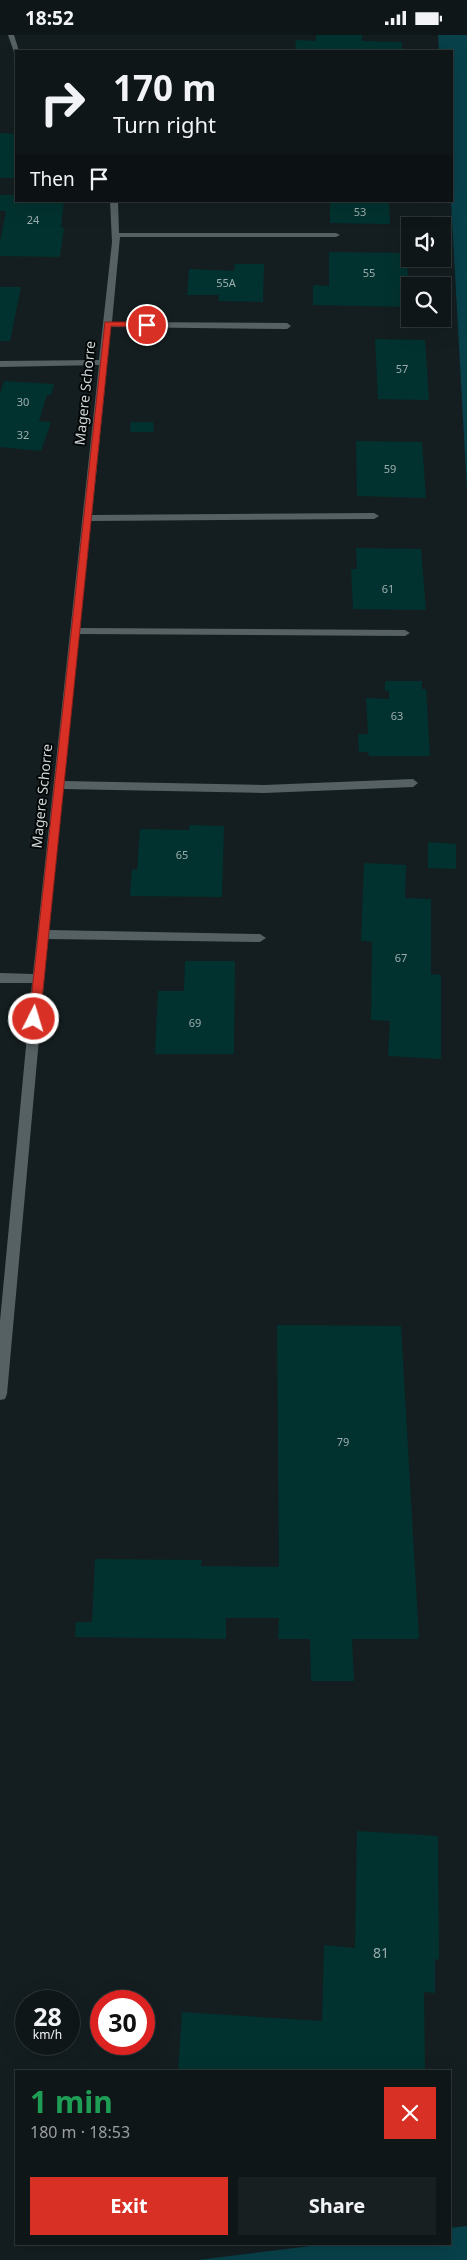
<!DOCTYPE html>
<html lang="en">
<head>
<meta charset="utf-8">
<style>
  :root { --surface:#0f1618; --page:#181f21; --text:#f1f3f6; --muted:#9b9fa2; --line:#2f3537; --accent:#d93025 }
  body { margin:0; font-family:"Noto Sans",sans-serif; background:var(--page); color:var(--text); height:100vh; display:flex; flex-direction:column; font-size:19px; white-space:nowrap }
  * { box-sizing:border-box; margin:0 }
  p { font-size:16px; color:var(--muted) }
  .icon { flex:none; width:28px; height:28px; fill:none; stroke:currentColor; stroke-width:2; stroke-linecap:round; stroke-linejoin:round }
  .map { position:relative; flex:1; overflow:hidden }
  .side { position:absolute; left:15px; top:2035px; width:436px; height:175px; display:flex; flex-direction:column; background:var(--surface); border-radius:0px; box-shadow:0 5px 20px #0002,0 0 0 1px var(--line) }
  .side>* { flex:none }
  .banner { position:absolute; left:15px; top:15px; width:438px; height:152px; border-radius:0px; box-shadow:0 5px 20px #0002,0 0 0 1px var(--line); background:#0f1618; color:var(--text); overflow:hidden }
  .tools { position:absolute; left:401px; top:182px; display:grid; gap:10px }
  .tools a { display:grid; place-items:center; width:50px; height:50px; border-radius:0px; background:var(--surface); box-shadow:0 5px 20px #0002,0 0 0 1px var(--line); font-size:25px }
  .speed { position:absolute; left:15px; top:1955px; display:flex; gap:10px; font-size:25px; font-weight:700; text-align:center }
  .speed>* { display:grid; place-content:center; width:65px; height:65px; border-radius:50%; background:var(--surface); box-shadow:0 5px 20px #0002,0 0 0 1px var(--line); line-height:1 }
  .speed small { font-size:12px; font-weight:400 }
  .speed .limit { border:8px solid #d22; background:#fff; color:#111 }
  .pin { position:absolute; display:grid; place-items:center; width:42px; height:42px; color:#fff; margin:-21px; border:2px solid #fff; border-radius:50%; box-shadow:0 1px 5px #0007 }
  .me { position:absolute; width:55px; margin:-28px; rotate:5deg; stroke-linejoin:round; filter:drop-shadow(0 0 4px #0008) }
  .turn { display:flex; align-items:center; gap:18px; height:105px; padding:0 15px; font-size:22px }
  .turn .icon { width:65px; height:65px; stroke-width:2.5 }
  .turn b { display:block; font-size:35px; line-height:42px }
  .then { display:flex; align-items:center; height:48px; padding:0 15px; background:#0003; gap:10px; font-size:19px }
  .round { display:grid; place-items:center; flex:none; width:52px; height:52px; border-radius:0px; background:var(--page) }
  .summary { display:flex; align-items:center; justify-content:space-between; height:85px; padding:0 15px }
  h1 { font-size:30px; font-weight:700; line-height:38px; color:#1e9e55 }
  .button { display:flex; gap:10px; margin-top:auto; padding:10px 15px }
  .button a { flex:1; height:58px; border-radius:0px; background:var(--accent); color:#fff; font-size:20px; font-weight:700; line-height:58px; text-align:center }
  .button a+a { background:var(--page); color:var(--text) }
  .status { display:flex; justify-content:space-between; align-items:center; height:35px; padding:0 25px; background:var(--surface); direction:ltr }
  .status svg { height:14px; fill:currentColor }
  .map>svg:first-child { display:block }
</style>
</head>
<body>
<div class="status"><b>18:52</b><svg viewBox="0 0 49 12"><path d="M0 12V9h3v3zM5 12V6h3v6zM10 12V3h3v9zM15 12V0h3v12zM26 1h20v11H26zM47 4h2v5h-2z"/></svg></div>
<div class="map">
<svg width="467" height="2225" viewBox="0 0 467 2225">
  <rect width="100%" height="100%" fill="#141e20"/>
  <path fill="#08414a" d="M438 0H467V456L451 166V16H439Z
    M467 2191V2225H198L327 2209H450V2193Z"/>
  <path fill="#02322f" d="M316 0H362V6L402 7V16H295L296 5 316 6Z
    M0 98 16 99V143H0Z
    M0 160H16V166H64L61 192 64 193 60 222 0 221V207L6 176H0Z
    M330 166H389L390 189 330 188Z
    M329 217 410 218V224H415V226H407L410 272 313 270V250L329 251Z
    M235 229H264L263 267 218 266 219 260H187L189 234 234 236Z
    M0 252H21L10 306H0Z
    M375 304 425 305 429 365 378 364Z
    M4 346 54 349 51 360H47L39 386 51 387 41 416 0 412V359Z
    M131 387H153L154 397H130Z
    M356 406 422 407 426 463 357 461Z
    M356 513 421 514 426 575 353 574 351 534H357Z
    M385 646H422V654H426L430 721H369L368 717H359L358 699H368L366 663 389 664V656H385Z
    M190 790 224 791 222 862 130 861 132 834 137 835 140 794 189 795Z
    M428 807 456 809V834L428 833Z
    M364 828 406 830 405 863 431 864V939L441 940V1024L388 1021 390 986 371 985 372 907 361 906Z
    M185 926H235L234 1019H155L158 956H184Z
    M277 1290 401 1291 419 1604H352L354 1646H311L310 1604H278L279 1583H226V1604L75 1602 76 1587H92L95 1524 202 1525 201 1531 279 1532Z
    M357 1796 438 1801 439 1924 435 1925V1958L424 1957 425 2036H178L182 1977 322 1986 324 1910 355 1913Z"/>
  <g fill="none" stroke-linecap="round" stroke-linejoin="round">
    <path fill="#566164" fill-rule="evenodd" d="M8 0H14L19 16 14 17Z
      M110 166H118L119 198H336L340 200 336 202H120L112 287 287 288 291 291 287 294 111 292 92 480 374 478 379 481 374 484 91 486 80 593 405 595 410 598 405 601 79 599 64 746 264 750 413 744 418 748 413 752 264 758 63 754 49 895 260 899 266 903 260 907 48 904 7 1359 5 1364 0 1365V1286L32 948H0V938L33 939 99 330 0 332V326L99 325 112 207Z"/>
  </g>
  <path fill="#d93025" stroke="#8d1f18" d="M105 287H147L151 290 147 292 111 291 40 984 34 988 29 984Z"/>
  <g text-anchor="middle" stroke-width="4" stroke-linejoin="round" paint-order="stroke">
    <g font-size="11" fill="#9cadad">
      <text x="360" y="181">53</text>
      <text x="33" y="189">24</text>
      <text x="369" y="242">55</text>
      <text x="226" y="252">55A</text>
      <text x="402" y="338">57</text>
      <text x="23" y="371">30</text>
      <text x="23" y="404">32</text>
      <text x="390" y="438">59</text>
      <text x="388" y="558">61</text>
      <text x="397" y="685">63</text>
      <text x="182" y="824">65</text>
      <text x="401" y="927">67</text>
      <text x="195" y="992">69</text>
      <text x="343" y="1411">79</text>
    </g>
    <g font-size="14" fill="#cfd6d7" stroke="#040708">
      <text transform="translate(85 358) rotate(-84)" y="5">Magere Schorre</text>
      <text transform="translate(42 761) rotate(-84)" y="5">Magere Schorre</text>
    </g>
    <g font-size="14" fill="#9cadad">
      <text x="381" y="1923">81</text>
    </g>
  </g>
</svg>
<div class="tools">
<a><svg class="icon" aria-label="sound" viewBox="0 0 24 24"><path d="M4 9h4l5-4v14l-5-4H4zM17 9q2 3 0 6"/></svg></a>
<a><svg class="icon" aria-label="search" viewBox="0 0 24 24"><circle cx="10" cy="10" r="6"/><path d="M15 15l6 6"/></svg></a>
</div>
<div class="speed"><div>28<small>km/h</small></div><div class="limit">30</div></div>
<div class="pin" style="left:147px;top:290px;background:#d93025"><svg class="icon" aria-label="arrive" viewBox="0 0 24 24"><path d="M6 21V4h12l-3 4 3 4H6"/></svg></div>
<svg class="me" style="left:34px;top:984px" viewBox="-20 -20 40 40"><circle r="17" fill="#d93025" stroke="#fff" stroke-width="3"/><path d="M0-11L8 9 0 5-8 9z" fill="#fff"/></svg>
<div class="banner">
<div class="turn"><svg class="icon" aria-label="right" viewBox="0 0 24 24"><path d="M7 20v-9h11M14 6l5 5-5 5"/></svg><div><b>170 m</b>Turn right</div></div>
<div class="then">Then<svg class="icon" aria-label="arrive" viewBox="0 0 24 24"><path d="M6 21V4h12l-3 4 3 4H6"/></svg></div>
</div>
<section class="side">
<div class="summary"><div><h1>1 min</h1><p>180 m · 18:53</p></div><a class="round" style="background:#d93025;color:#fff"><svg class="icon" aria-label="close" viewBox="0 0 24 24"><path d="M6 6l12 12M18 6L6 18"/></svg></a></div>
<div class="button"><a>Exit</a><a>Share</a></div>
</section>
</div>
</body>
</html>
